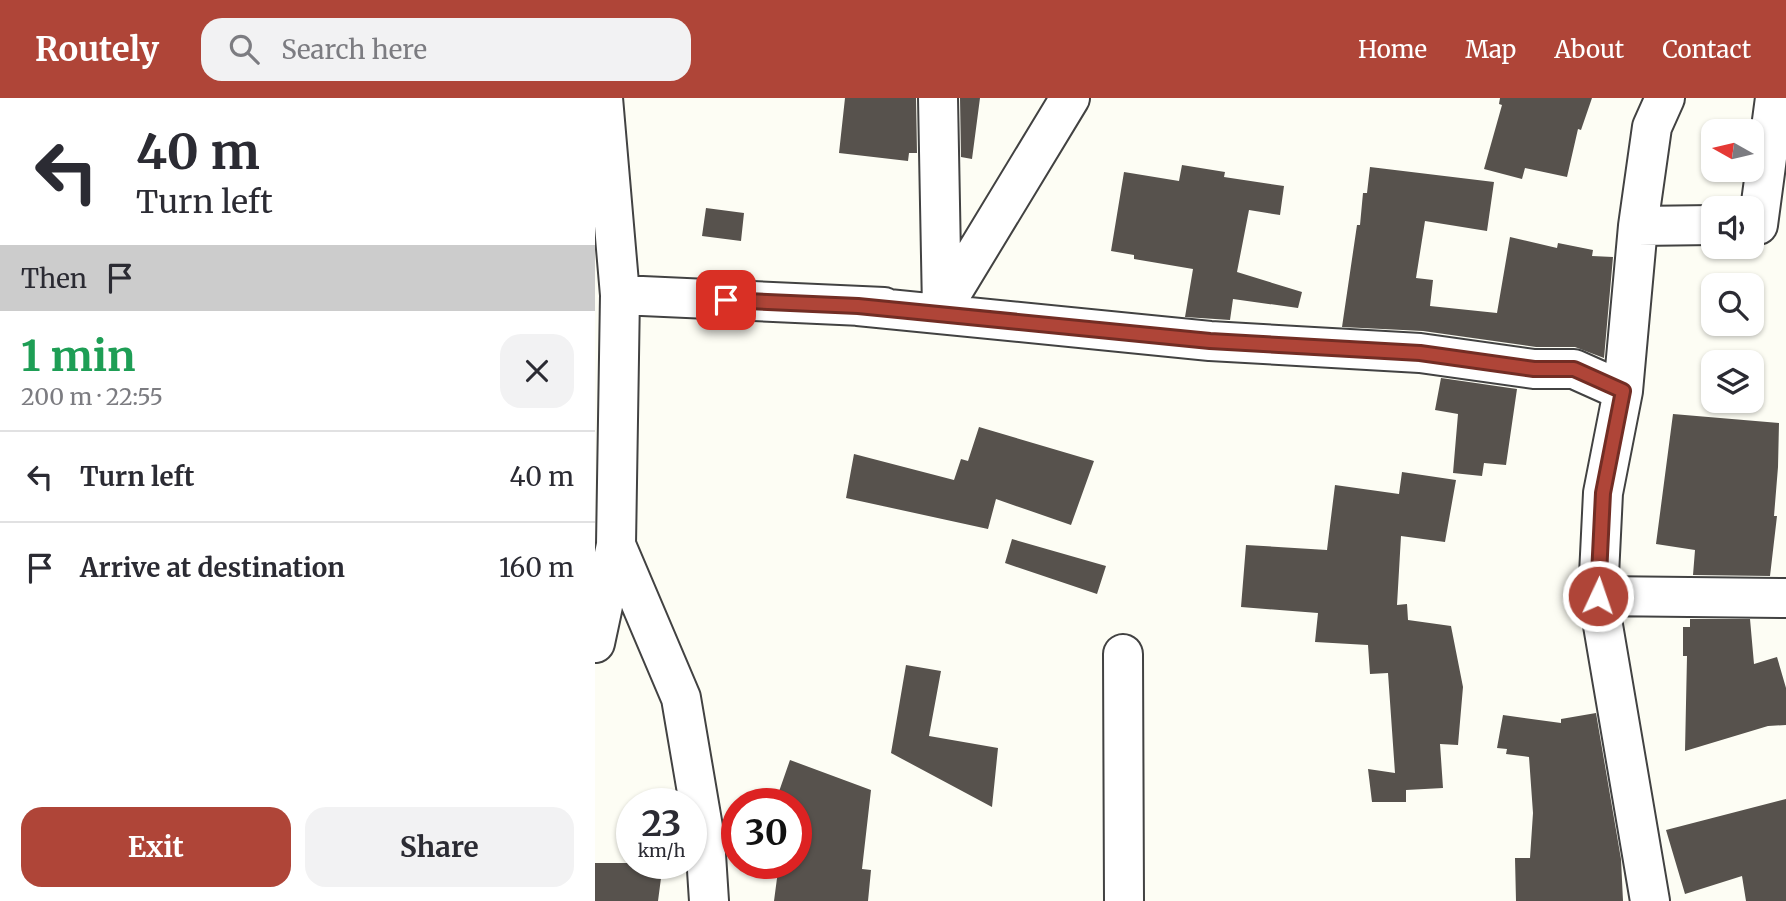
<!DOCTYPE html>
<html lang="en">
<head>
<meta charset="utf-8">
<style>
  :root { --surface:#fff; --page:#f2f2f3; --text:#2b2b33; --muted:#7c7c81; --line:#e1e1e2; --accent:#af4538 }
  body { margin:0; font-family:Merriweather,serif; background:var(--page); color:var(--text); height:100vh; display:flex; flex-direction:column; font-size:26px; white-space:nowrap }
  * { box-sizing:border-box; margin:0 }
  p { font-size:23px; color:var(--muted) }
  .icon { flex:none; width:38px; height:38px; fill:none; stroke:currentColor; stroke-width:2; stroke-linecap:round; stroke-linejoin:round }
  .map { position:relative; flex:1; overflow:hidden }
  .panel { display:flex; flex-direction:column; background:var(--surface); width:595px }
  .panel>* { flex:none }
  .banner { background:#fff; color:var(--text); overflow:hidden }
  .needle { width:46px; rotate:278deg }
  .fabs { position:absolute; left:1106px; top:21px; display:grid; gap:14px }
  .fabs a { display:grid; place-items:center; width:63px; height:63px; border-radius:14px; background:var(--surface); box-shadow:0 2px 5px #0004; font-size:35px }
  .speed { position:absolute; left:21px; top:690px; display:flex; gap:14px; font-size:35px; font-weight:700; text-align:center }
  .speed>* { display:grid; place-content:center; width:91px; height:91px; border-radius:50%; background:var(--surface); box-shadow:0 2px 5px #0004; line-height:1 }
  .speed small { font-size:18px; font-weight:400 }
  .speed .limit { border:10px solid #d22; background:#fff; color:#111 }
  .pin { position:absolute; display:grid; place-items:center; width:60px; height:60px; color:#fff; margin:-30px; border-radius:14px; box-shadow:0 4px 10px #0006 }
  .me { position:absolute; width:77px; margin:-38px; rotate:3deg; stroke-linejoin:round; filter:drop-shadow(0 0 5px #0008) }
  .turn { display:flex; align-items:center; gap:24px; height:147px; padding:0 21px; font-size:32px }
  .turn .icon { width:91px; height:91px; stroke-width:2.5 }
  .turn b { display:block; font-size:49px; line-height:60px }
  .then { display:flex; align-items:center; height:66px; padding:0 21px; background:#0003; gap:14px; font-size:26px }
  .round { display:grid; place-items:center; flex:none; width:74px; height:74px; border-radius:21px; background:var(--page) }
  .headline { display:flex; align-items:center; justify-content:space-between; height:119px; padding:0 21px }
  h1 { font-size:42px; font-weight:700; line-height:52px; color:#1e9e55 }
  .button { display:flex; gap:14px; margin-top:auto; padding:14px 21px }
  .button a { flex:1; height:80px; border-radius:21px; background:var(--accent); color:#fff; font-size:28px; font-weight:700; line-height:80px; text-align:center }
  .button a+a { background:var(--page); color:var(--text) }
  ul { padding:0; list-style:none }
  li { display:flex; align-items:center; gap:21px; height:91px; padding:0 21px; border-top:2px solid var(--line) }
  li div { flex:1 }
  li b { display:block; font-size:26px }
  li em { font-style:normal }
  header { display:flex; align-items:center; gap:42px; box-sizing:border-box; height:98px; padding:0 35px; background:var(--accent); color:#fff }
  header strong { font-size:33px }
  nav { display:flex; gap:38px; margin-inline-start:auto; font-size:24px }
  .search { width:490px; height:63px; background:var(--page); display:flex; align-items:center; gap:18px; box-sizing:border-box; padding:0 24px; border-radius:21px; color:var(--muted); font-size:26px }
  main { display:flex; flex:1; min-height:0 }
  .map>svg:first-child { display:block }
</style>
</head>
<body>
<header>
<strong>Routely</strong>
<div class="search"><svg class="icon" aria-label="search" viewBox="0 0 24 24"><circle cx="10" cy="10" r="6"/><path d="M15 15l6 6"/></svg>Search here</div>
<nav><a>Home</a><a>Map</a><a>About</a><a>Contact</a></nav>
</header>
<main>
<section class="panel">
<div class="banner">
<div class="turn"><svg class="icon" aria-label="left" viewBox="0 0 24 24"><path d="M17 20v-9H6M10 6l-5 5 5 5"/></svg><div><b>40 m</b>Turn left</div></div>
<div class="then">Then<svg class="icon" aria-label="arrive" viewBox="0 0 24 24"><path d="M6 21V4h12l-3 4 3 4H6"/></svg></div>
</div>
<div class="headline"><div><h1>1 min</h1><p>200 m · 22:55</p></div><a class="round"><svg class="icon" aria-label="close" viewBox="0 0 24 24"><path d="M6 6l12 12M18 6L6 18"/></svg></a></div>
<ul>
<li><svg class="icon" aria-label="left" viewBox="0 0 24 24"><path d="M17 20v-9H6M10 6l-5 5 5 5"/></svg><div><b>Turn left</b></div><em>40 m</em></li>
<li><svg class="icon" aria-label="arrive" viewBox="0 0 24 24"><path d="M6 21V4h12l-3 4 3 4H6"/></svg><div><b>Arrive at destination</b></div><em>160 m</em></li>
</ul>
<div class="button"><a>Exit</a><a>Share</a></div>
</section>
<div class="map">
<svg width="1191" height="803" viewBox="0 0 1191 803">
  <rect width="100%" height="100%" fill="#fdfdf4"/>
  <path fill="#57524d" d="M250 0H321L322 55H314L313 63 244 55Z
    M365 0H385L377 61 366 59Z
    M905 0H997L986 32 983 31 972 79 930 70 927 81 889 71 907 7 904 6Z
    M587 67 630 74 629 79 689 88 685 117 654 112 642 174 707 194 703 210 638 201 635 222 590 219 598 171 539 161V157L516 153 529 74 584 83Z
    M775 69 899 84 892 133 830 123 821 180 838 182 835 208 902 215 915 139 962 150 963 145 998 152 997 158 1018 159 1009 260 980 249H941L828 233 747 229 762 127H765L768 95H772Z
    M111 110 149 115 146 143 107 138Z
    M846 280 922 291 911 367 889 365 887 378 858 375 863 316 840 312Z
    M1078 316 1184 325 1183 369 1179 418H1182L1175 478 1098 477 1100 452 1061 446Z
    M384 329 499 363 476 427 401 401 393 431 251 400 259 356 359 382 366 361 373 363Z
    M807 374 861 382 850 444 806 438 802 507 812 506 813 522 856 528 868 589 863 647 845 646 848 690 811 692V704H777L773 671 800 675 793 575 775 576 773 547 720 544 723 515 646 509 651 447 732 452 740 387 804 396Z
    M417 441 511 468 502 496 410 465Z
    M1095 521H1155L1159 566 1182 559 1191 590V627L1173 628 1090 653 1092 558H1088V529H1095Z
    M311 567 346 573 334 638 403 650 397 709 296 655Z
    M1001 615 1026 761 1028 803H921L920 760H935L938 715 934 659 911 656 912 651 902 650 908 617 966 625V621Z
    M195 662 276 692 267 771 276 772 273 803H179L184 765H201V705H180Z
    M1191 701V803H1151L1147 778 1090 796 1071 732Z
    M0 765H68L63 803H0Z"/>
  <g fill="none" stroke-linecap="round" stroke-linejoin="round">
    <g stroke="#424242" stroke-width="42">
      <path id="minor" d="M343 0 347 211
        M1070 0 1057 29 1043 128 1028 293 1008 395 1003 498 1191 500
        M1163 127 1180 0
        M1043 128 1118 127
        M25 197 289 209
        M263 208 615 243 825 255 939 271H979L1028 293
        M347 211 475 0
        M21 447 86 600 110 741 114 803
        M1003 498 1055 803
        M0 545 21 447 25 197 8 0
        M528 556 529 803"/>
    </g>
    <use href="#minor" stroke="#fff" stroke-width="38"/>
  </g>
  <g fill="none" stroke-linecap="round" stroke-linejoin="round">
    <g stroke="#722d24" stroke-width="18">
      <path id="route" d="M131 202 263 208 615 243 825 255 939 271H979L1028 293 1008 395 1003 498"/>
    </g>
    <use href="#route" stroke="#af4538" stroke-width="12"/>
  </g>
</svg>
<div class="fabs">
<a><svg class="needle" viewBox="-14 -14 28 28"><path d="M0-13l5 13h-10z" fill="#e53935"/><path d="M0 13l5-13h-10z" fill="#7c7c81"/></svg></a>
<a><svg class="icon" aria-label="sound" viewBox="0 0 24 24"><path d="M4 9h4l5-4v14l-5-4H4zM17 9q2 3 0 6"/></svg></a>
<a><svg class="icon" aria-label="search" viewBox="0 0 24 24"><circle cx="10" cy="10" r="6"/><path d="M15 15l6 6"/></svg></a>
<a><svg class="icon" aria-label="layers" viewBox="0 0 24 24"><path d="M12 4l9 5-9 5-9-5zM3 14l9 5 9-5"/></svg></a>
</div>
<div class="speed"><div>23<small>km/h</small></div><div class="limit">30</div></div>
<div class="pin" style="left:131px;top:202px;background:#d93025"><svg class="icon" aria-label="arrive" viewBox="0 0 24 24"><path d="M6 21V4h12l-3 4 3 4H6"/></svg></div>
<svg class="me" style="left:1003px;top:498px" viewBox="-20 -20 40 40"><circle r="17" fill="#af4538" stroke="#fff" stroke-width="3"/><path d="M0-11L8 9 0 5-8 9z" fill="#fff"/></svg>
</div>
</main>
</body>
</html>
